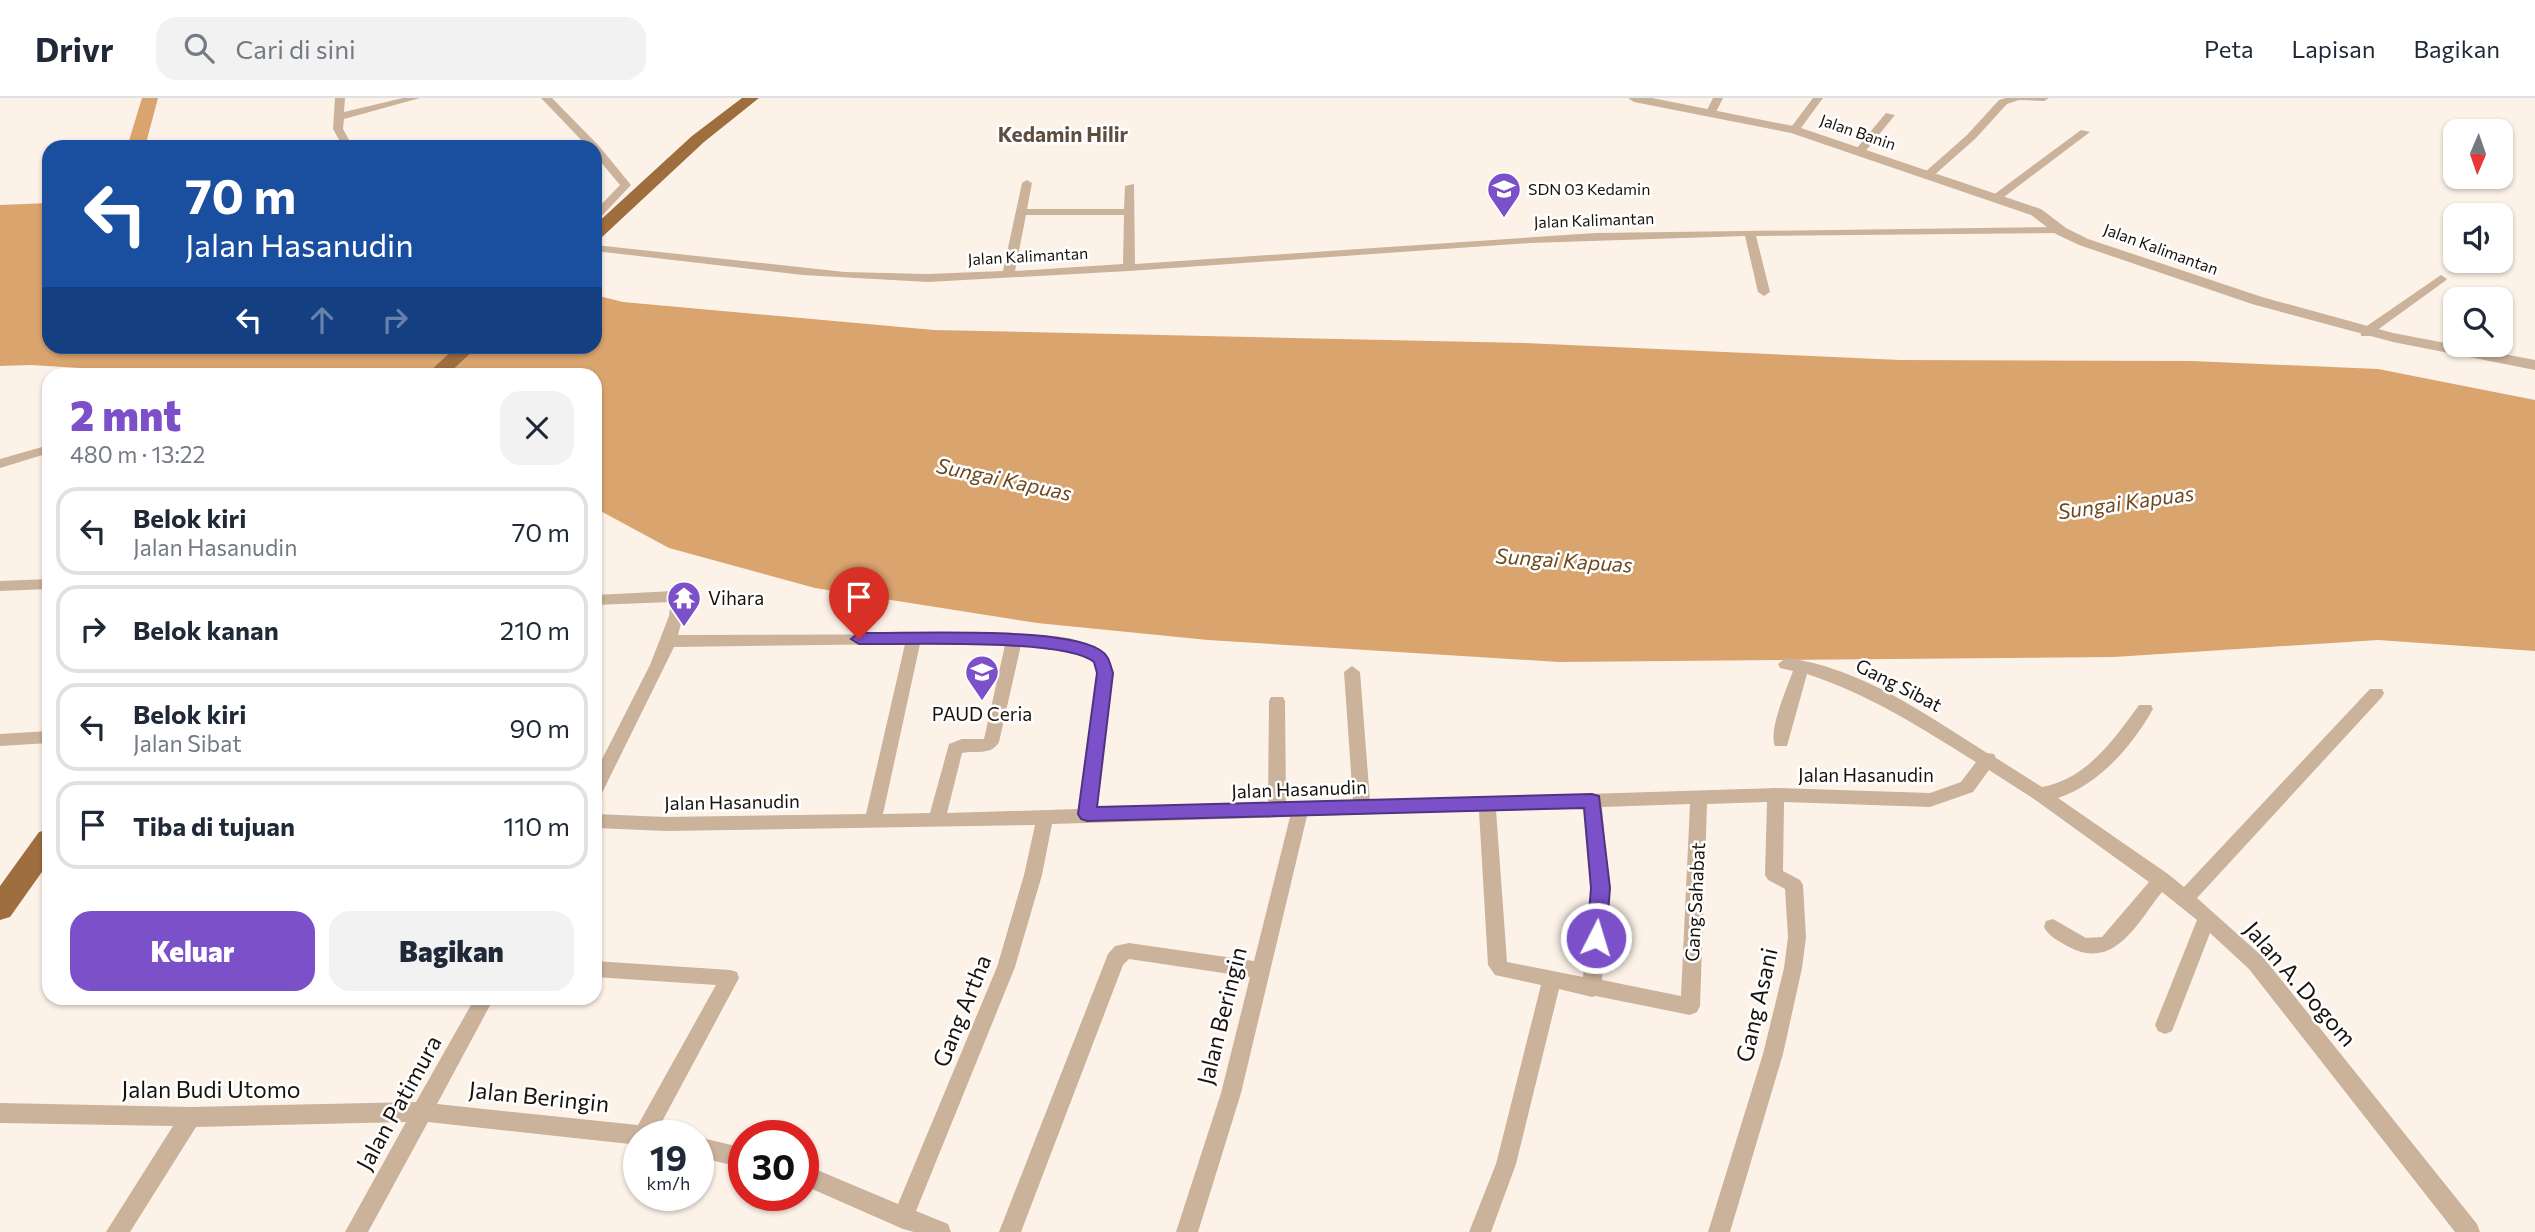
<!DOCTYPE html>
<html lang="id">
<head>
<meta charset="utf-8">
<style>
  :root { --surface:#fff; --page:#f2f2f3; --text:#1f2937; --muted:#747a83; --line:#e0e1e3; --accent:#7b50c8 }
  body { margin:0; font-family:Commissioner,sans-serif; background:var(--page); color:var(--text); height:100vh; display:flex; flex-direction:column; font-size:26px; white-space:nowrap }
  * { box-sizing:border-box; margin:0 }
  p { font-size:23px; color:var(--muted) }
  .icon { flex:none; width:38px; height:38px; fill:none; stroke:currentColor; stroke-width:2; stroke-linecap:round; stroke-linejoin:round }
  .map { position:relative; flex:1; overflow:hidden }
  .panel { position:absolute; left:42px; top:270px; width:560px; height:637px; display:flex; flex-direction:column; background:var(--surface); border-radius:21px; box-shadow:0 2px 5px #0004 }
  .panel>* { flex:none }
  .hud { position:absolute; left:42px; top:42px; width:560px; height:214px; border-radius:21px; box-shadow:0 2px 5px #0004; background:#1a4fa0; color:#fff; overflow:hidden }
  .needle { width:46px; rotate:182deg }
  .buttons { position:absolute; left:2443px; top:21px; display:grid; gap:14px }
  .buttons a { display:grid; place-items:center; width:70px; height:70px; border-radius:14px; background:var(--surface); box-shadow:0 2px 5px #0004; font-size:35px }
  .speed { position:absolute; left:623px; top:1022px; display:flex; gap:14px; font-size:35px; font-weight:700; text-align:center }
  .speed>* { display:grid; place-content:center; width:91px; height:91px; border-radius:50%; background:var(--surface); box-shadow:0 2px 5px #0004; line-height:1 }
  .speed small { font-size:18px; font-weight:400 }
  .speed .limit { border:10px solid #d22; background:#fff; color:#111 }
  .pin { position:absolute; display:grid; place-items:center; width:60px; height:60px; color:#fff; margin:-72px -30px; border-radius:50% 50% 50% 0; rotate:-45deg; box-shadow:0 0 7px #0007 }
  .pin .icon { rotate:45deg }
  .me { position:absolute; width:77px; margin:-38px; rotate:5deg; stroke-linejoin:round; filter:drop-shadow(0 0 5px #0008) }
  .turn { display:flex; align-items:center; gap:24px; height:147px; padding:0 28px; font-size:32px }
  .turn .icon { width:91px; height:91px; stroke-width:2.5 }
  .turn b { display:block; font-size:49px; line-height:60px }
  .lanes { display:flex; align-items:center; height:66px; padding:0 28px; background:#0003; justify-content:center; gap:35px; direction:ltr }
  .lanes .off { opacity:.35 }
  .round { display:grid; place-items:center; flex:none; width:74px; height:74px; border-radius:21px; background:var(--page) }
  .headline { display:flex; align-items:center; justify-content:space-between; height:119px; padding:0 28px }
  h1 { font-size:42px; font-weight:800; line-height:52px; color:var(--accent) }
  .primary-button { display:flex; gap:14px; margin-top:auto; padding:14px 28px }
  .primary-button a { flex:1; height:80px; border-radius:21px; background:var(--accent); color:#fff; font-size:28px; font-weight:800; line-height:80px; text-align:center }
  .primary-button a+a { background:var(--page); color:var(--text) }
  ul { padding:0; list-style:none }
  li { display:flex; align-items:center; gap:21px; height:88px; margin:0 14px 10px; padding:0 14px; border:4px solid var(--line); border-radius:21px }
  li div { flex:1 }
  li b { display:block; font-size:26px }
  li em { font-style:normal }
  header { display:flex; align-items:center; gap:42px; box-sizing:border-box; height:98px; padding:0 35px; background:var(--surface); border-bottom:2px solid var(--line) }
  header strong { font-size:33px }
  nav { display:flex; gap:38px; margin-inline-start:auto; font-size:24px }
  .search { width:490px; height:63px; background:var(--page); display:flex; align-items:center; gap:18px; box-sizing:border-box; padding:0 24px; border-radius:21px; color:var(--muted); font-size:26px }
  .map>svg:first-child { display:block }
</style>
</head>
<body>
<header>
<strong>Drivr</strong>
<div class="search"><svg class="icon" aria-label="search" viewBox="0 0 24 24"><circle cx="10" cy="10" r="6"/><path d="M15 15l6 6"/></svg>Cari di sini</div>
<nav><a>Peta</a><a>Lapisan</a><a>Bagikan</a></nav>
</header>
<div class="map">
<svg width="2535" height="1134" viewBox="0 0 2535 1134">
  <rect width="100%" height="100%" fill="#fdf2e8"/>
  <path fill="#daa46e" d="M49 105V248H595V197L623 204 934 232 1525 245 1900 262 2192 263 2378 271 2535 302V553L2378 542 2114 559 1559 564 1208 542 1037 525 815 490 669 450 595 410V276H179L31 267 0 268V107Z"/>
  <g fill="none" stroke-linecap="round" stroke-linejoin="round">
    <path fill="#daa46e" fill-rule="evenodd" d="M142 0H158L145 49H127Z"/>
    <path fill="#cab29b" fill-rule="evenodd" d="M335 0H345L344 14 403 0H420L344 21 343 31 353 49H343L333 31Z
      M541 0H552L599 48 631 87 599 121 595 122V113L620 87 595 57V49H588Z
      M1713 0H1723L1715 16 1711 17 1706 14Z
      M1813 0H1823L1798 34H1790L1789 32Z
      M2006 0H2049L2044 3 2019 2 2007 6 1975 41 1932 79H1924V75L1967 37 1999 2Z
      M1886 15 1895 17 1864 55H1856V51Z
      M2081 32 2090 34 2000 102H1992V98Z
      M1027 82 1032 85 1027 111H1124L1125 88 1134 86 1135 166 1596 135 2060 129 2066 132 2060 135 1756 138 1770 194 1764 198 1758 194 1745 138 1530 145 1129 173 928 184 803 177 595 153V147L845 174 928 176 1003 173 1022 85ZM1026 117H1124L1123 166 1015 173Z
      M2441 177 2447 181 2445 183 2369 238H2361V232Z
      M49 347V355L0 370V361Z
      M49 481V491L0 493V483Z
      M674 493 687 502 678 537 1015 536C1046 537 1106 536 1113 575L1096 711 1268 706 1269 603 1271 599H1283L1285 603 1286 705 1353 703 1344 574 1352 568 1360 574 1370 703 1776 690 1930 695 1961 684 1976 664C1921 630 1869 596 1807 576L1787 648H1775C1768 632 1787 590 1793 573L1780 570 1778 566 1786 560C1860 569 1925 616 1987 655L1994 656 1996 660 2042 689C2087 681 2114 641 2139 607H2151L2153 611C2132 648 2100 686 2058 700L2168 776 2184 789 2370 591H2382L2384 595 2382 599 2197 800 2263 859 2477 1126 2480 1134H2455L2249 871 2210 835 2172 933 2165 936 2158 933 2155 927 2197 822 2162 794C2137 825 2115 873 2069 849 2060 844 2048 838 2044 829L2046 823 2053 821 2086 840 2102 839 2149 784 2034 701 1989 672 1973 694 1930 709 1784 704 1783 773 1800 782 1803 787 1806 839 1802 870 1783 956 1730 1134H1708L1763 956 1784 870 1788 839 1785 791 1768 782 1765 777 1767 704 1707 706 1700 908 1697 914 1690 917 1596 898 1592 899 1559 891 1516 1066 1491 1134H1469L1496 1066 1541 887 1495 877 1488 867 1479 713 1307 718 1241 995 1198 1134H1176L1221 995 1250 879 1129 861 1123 867 1021 1134H999L1108 856 1115 848 1129 845 1254 863 1290 719 1052 726 1042 777 1015 869 916 1113 948 1126 951 1134H914L903 1131 803 1087V1066L898 1106 997 869 1024 777 1035 727 666 733 595 730V716L666 719 866 716 905 546 674 549 601 697 595 699V675L650 567 669 518 671 504 595 507V497ZM920 546 1005 547 984 641H962L949 646 930 715 883 716ZM1021 547 1075 554 1095 565 1097 575 1079 711 947 715 962 655C976 652 991 658 999 644ZM1690 706 1681 898 1602 882 1609 790 1602 709ZM1585 710 1591 790 1583 879 1507 864 1496 712Z
      M49 633V645L0 648V636Z
      M595 863 730 872 737 874 739 880 657 1033 659 1038H639V1047L428 1024 368 1134H345L406 1024 196 1029 130 1134H106L173 1028 0 1025V1005L191 1009 416 1004 475 900H494L437 1006 638 1027 716 887 595 879Z
      M698 1039 744 1050V1070L698 1059Z"/>
    <path fill="#cab29b" fill-rule="evenodd" d="M1628 0H1652L1798 29 2041 111 2066 130 2088 141 2262 199 2393 235 2535 262V272L2393 244 2252 206 2079 147 2056 136 2031 117 1791 35 1634 4Z"/>
    <path fill="#9e6e3e" fill-rule="evenodd" d="M742 0H759L704 44 601 140 595 141V127L692 38Z
      M457 248H478L448 276H427Z
      M49 731V764L10 819 0 822V788L39 734Z"/>
  </g>
  <path fill="#7b50c8" stroke="#503482" stroke-width="2" d="M859 535C911 536 1061 528 1100 552 1109 557 1110 566 1113 575L1097 709 1592 696 1599 698 1610 790 1606 840 1603 846 1596 848 1590 846 1587 840 1591 790 1584 710 1087 723 1081 721 1078 716 1097 575 1094 564C1065 540 904 547 859 546L851 541Z"/>
  <defs>
    <g id="school-pin" transform="scale(1.75)"><path d="M0 17L-7.5 6A9.5 9.5 0 1 1 7.5 6Z" fill="#7b50c8" stroke="#fff"/><path d="M0-5L7-2L0 1L-7-2ZM-4 1L0 2.5L4 1V4Q0 6-4 4Z" fill="#fff"/></g>
    <g id="temple-pin" transform="scale(1.75)"><path d="M0 17L-7.5 6A9.5 9.5 0 1 1 7.5 6Z" fill="#7b50c8" stroke="#fff"/><path d="M0-6L5-2H3V0L6.5 2.5H4V6H1.5V3h-3V6H-4V2.5H-6.5L-3 0V-2H-5Z" fill="#fff"/></g>
  </defs>
  <g fill-rule="evenodd">
    <use href="#school-pin" x="1504" y="91"/>
    <use href="#temple-pin" x="684" y="500"/>
    <use href="#school-pin" x="982" y="574"/>
  </g>
  <g text-anchor="middle" stroke-width="5" stroke-linejoin="round" paint-order="stroke">
    <g font-size="16" fill="#19130d" stroke="#fff">
      <text transform="translate(1858 34) rotate(19)" y="6">Jalan Banin</text>
      <text transform="translate(1594 122) rotate(-2)" y="6">Jalan Kalimantan</text>
      <text transform="translate(2161 151) rotate(20)" y="6">Jalan Kalimantan</text>
      <text transform="translate(1028 158) rotate(-3)" y="6">Jalan Kalimantan</text>
    </g>
    <g font-size="16" fill="#19130d" stroke="#fff" text-anchor="start">
      <text x="1528" y="97">SDN 03 Kedamin</text>
    </g>
    <g font-size="19" fill="#19130d" stroke="#fff" text-anchor="start">
      <text x="708" y="507">Vihara</text>
      <text x="982" y="623" text-anchor="middle">PAUD Ceria</text>
    </g>
    <g font-size="19" fill="#19130d" stroke="#fff">
      <text transform="translate(1899 587) rotate(27)" y="7">Gang Sibat</text>
      <text x="1866" y="684">Jalan Hasanudin</text>
      <text transform="translate(1299 691) rotate(-2)" y="7">Jalan Hasanudin</text>
      <text transform="translate(732 704) rotate(-1)" y="7">Jalan Hasanudin</text>
      <text transform="translate(1695 804) rotate(-87)" y="7">Gang Sahabat</text>
    </g>
    <g font-size="21" font-weight="bold" fill="#5e4e40" stroke="#fff">
      <text x="1063" y="44">Kedamin Hilir</text>
    </g>
    <g font-size="21" font-style="italic" fill="#6e4921" stroke="#fff">
      <text transform="translate(1004 382) rotate(12)" y="7">Sungai Kapuas</text>
      <text transform="translate(2126 405) rotate(-8)" y="7">Sungai Kapuas</text>
      <text transform="translate(1564 463) rotate(4)" y="7">Sungai Kapuas</text>
    </g>
    <g font-size="23" fill="#19130d" stroke="#fff">
      <text transform="translate(2300 886) rotate(49)" y="8">Jalan A. Dogom</text>
      <text transform="translate(1757 907) rotate(-77)" y="8">Gang Asani</text>
      <text transform="translate(962 913) rotate(-68)" y="8">Gang Artha</text>
      <text transform="translate(1222 918) rotate(-76)" y="8">Jalan Beringin</text>
      <text x="211" y="1000">Jalan Budi Utomo</text>
      <text transform="translate(539 999) rotate(6)" y="8">Jalan Beringin</text>
      <text transform="translate(399 1005) rotate(-61)" y="8">Jalan Patimura</text>
    </g>
  </g>
</svg>
<div class="buttons">
<a><svg class="needle" viewBox="-14 -14 28 28"><path d="M0-13l5 13h-10z" fill="#e53935"/><path d="M0 13l5-13h-10z" fill="#747a83"/></svg></a>
<a><svg class="icon" aria-label="sound" viewBox="0 0 24 24"><path d="M4 9h4l5-4v14l-5-4H4zM17 9q2 3 0 6"/></svg></a>
<a><svg class="icon" aria-label="search" viewBox="0 0 24 24"><circle cx="10" cy="10" r="6"/><path d="M15 15l6 6"/></svg></a>
</div>
<div class="speed"><div>19<small>km/h</small></div><div class="limit">30</div></div>
<div class="pin" style="left:859px;top:541px;background:#d93025"><svg class="icon" aria-label="arrive" viewBox="0 0 24 24"><path d="M6 21V4h12l-3 4 3 4H6"/></svg></div>
<svg class="me" style="left:1596px;top:840px" viewBox="-20 -20 40 40"><circle r="17" fill="#7b50c8" stroke="#fff" stroke-width="3"/><path d="M0-11L8 9 0 5-8 9z" fill="#fff"/></svg>
<div class="hud">
<div class="turn"><svg class="icon" aria-label="left" viewBox="0 0 24 24"><path d="M17 20v-9H6M10 6l-5 5 5 5"/></svg><div><b>70 m</b>Jalan Hasanudin</div></div>
<div class="lanes"><svg class="icon" aria-label="left" viewBox="0 0 24 24"><path d="M17 20v-9H6M10 6l-5 5 5 5"/></svg><svg class="icon off" aria-label="ahead" viewBox="0 0 24 24"><path d="M12 20V5M6 11l6-6 6 6"/></svg><svg class="icon off" aria-label="right" viewBox="0 0 24 24"><path d="M7 20v-9h11M14 6l5 5-5 5"/></svg></div>
</div>
<section class="panel">
<div class="headline"><div><h1>2 mnt</h1><p>480 m · 13:22</p></div><a class="round"><svg class="icon" aria-label="close" viewBox="0 0 24 24"><path d="M6 6l12 12M18 6L6 18"/></svg></a></div>
<ul>
<li><svg class="icon" aria-label="left" viewBox="0 0 24 24"><path d="M17 20v-9H6M10 6l-5 5 5 5"/></svg><div><b>Belok kiri</b><p>Jalan Hasanudin</p></div><em>70 m</em></li>
<li><svg class="icon" aria-label="right" viewBox="0 0 24 24"><path d="M7 20v-9h11M14 6l5 5-5 5"/></svg><div><b>Belok kanan</b></div><em>210 m</em></li>
<li><svg class="icon" aria-label="left" viewBox="0 0 24 24"><path d="M17 20v-9H6M10 6l-5 5 5 5"/></svg><div><b>Belok kiri</b><p>Jalan Sibat</p></div><em>90 m</em></li>
<li><svg class="icon" aria-label="arrive" viewBox="0 0 24 24"><path d="M6 21V4h12l-3 4 3 4H6"/></svg><div><b>Tiba di tujuan</b></div><em>110 m</em></li>
</ul>
<div class="primary-button"><a>Keluar</a><a>Bagikan</a></div>
</section>
</div>
</body>
</html>
